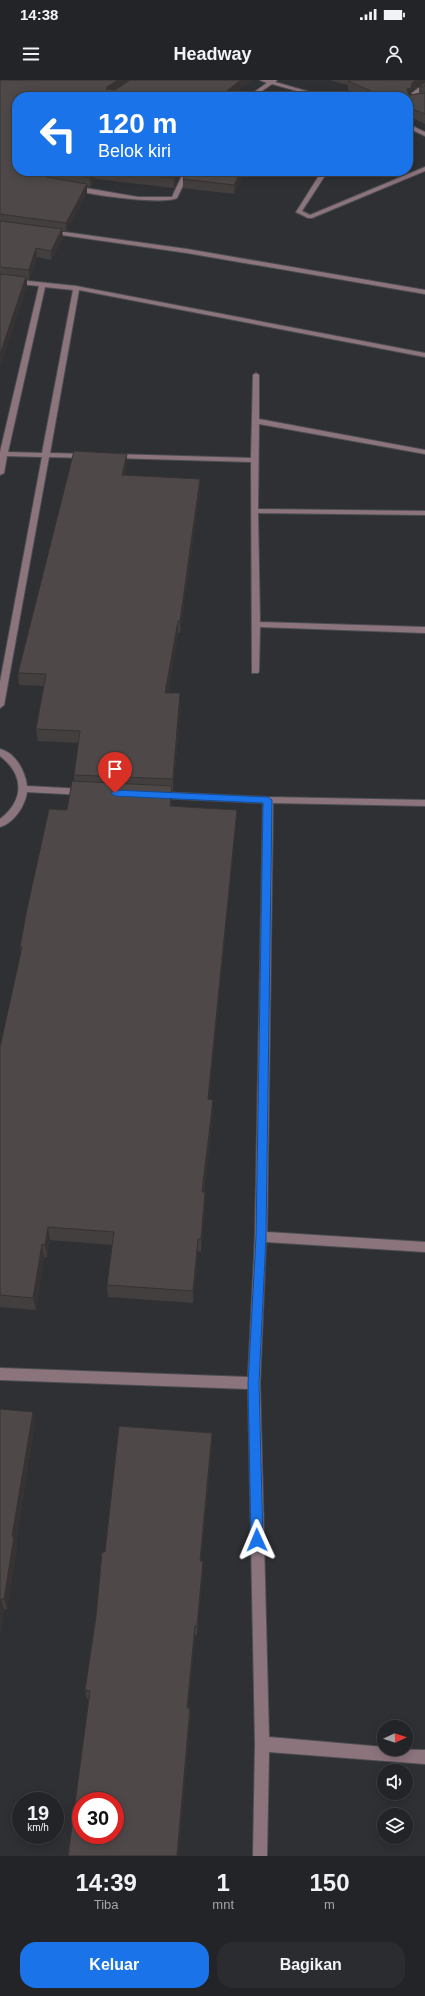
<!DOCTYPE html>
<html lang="id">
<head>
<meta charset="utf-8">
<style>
  :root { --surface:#232427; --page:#2b2c2f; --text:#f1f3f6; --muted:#a3a4a7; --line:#404144; --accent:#1a73e8 }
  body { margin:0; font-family:Arial,sans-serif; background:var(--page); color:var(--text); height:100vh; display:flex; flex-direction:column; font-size:15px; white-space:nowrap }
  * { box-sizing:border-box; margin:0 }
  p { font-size:13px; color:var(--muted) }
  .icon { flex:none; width:22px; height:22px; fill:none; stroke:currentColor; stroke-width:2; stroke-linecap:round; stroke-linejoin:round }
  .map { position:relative; height:1776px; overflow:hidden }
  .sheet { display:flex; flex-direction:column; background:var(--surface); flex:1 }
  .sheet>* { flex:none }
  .guide { position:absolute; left:12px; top:12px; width:401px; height:84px; border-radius:16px; box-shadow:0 2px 10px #0003,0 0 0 1px var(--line); background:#1a73e8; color:#fff; overflow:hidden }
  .needle { width:26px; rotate:86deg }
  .tools { position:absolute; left:377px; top:1640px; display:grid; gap:8px }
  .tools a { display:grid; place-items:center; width:36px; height:36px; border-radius:50%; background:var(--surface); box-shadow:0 2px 10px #0003,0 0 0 1px var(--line); font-size:20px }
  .speed { position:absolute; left:12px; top:1712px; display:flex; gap:8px; font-size:20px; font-weight:700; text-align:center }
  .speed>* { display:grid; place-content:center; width:52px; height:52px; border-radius:50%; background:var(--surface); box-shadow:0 2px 10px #0003,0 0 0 1px var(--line); line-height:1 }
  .speed small { font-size:10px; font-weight:400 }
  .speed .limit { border:6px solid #d22; background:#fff; color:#111 }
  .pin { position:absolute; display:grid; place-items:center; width:34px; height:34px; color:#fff; margin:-41px -17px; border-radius:50% 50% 50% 0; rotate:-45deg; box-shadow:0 0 4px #0007 }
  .pin .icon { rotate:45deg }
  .me { position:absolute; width:44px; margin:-22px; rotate:359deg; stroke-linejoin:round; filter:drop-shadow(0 0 3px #0008) }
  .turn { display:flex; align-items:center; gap:14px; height:84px; padding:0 20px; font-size:18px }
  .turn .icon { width:52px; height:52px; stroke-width:2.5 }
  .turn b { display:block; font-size:28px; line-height:34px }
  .eta { display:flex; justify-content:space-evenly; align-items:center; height:68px; text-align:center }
  .eta b { font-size:24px; font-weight:700; line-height:28px }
  .primary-button { display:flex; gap:8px; margin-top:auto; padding:8px 20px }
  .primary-button a { flex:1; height:46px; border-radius:16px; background:var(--accent); color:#fff; font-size:16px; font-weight:700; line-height:46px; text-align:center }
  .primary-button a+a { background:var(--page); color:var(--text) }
  .status { display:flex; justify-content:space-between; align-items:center; height:28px; padding:0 20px; background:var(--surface); direction:ltr }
  .status svg { height:11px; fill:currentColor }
  header { display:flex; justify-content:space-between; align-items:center; height:52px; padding:0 20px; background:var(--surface); font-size:18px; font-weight:700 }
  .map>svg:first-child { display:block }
</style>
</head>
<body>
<div class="status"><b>14:38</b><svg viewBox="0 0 49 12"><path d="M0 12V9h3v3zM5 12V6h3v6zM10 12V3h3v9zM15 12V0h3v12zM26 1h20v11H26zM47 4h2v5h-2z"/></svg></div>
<header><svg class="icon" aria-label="menu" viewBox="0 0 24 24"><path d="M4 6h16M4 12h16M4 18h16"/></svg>Headway<svg class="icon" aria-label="person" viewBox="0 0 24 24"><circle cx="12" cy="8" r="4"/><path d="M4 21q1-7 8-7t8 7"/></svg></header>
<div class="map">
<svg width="425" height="1776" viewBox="0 0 425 1776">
  <rect width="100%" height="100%" fill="#2f3034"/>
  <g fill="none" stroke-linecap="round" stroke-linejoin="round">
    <g stroke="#4d4e51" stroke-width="2">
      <path id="minor" d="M260 0H277L275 2 327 17H318L272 4 253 17H247L267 3Z
        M425 3V8L417 14 416 19H412V13Z
        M408 44 425 52V56L408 48Z
        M425 87V91L312 138H308L296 132 322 91H328L302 131 310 135Z
        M48 91H54L48 101 55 103V105L42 102Z
        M184 91H190L177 118C166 125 82 115 71 108L74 106 138 117H172Z
        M50 150 187 169 425 210V214L187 173 48 153V151Z
        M0 198 76 206 425 273V277L79 210 50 373 85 374 89 376 85 378 49 377 4 625 0 628V602L42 377 7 376 4 393 0 395V372L39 206 0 202ZM45 207 73 210 42 373 8 372Z
        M256 293 259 295V339L425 370V374L259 344 258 429 425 431V435L258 433 260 542 425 547V553L260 547 259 591 258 593H252L251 382 113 378 109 376 113 374 251 378 253 295Z
        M0 669C16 673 25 691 27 706L83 709 88 712 83 715 27 712C25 726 14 743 0 747V739C24 721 25 695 0 676Z
        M159 712 268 717 425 720V726L273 723 267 1152 425 1162V1172L266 1162 260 1303 269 1657 384 1667V1669L425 1670V1684L269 1672 267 1776H253L255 1664 248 1309 0 1300V1288L248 1297 255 1157 263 723 159 718 154 715Z"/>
    </g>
    <use href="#minor" fill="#8c747d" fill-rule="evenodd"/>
  </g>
  <path fill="#433f3e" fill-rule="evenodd" d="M0 0H252L230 17 17 91H46L44 96 46 97 50 98V91H182L174 108 95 99 91 107 87 106V113L66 152H62L63 159 51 180 37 177 29 200 27 199V206L0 287Z
    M329 0H425V44L408 36V17H365L348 10V5ZM424 2 419 7V13L410 15 411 12Z
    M246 91 234 114 183 108V99Z
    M127 385 125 395 200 411 180 553H178L168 613 181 625 173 711H172V726L237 730 236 744 209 1019 213 1033 204 1112 205 1125 201 1172 198 1171 193 1223 108 1217 107 1205 112 1165 50 1160 47 1177H44L36 1230 0 1227V967L21 873 20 867 67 730 74 701V695L79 663 38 661 36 649 44 606 19 605 18 593Z
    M0 1329 33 1332 35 1343 16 1461 17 1467 7 1529H4L0 1555Z
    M212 1365 201 1481 203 1491 197 1556 195 1555 188 1628H190L191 1637 87 1619 85 1610 105 1472Z"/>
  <path fill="#373332" d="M118 0H131L107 16V7Z
    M241 0H252L230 17H219Z
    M416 0H425V2L411 12 410 16 407 9 412 3Z
    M41 91H46L41 102 40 93Z
    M94 91H95V99L91 107 90 98Z
    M178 91H182L174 108V98Z
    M241 91H246L234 114V105Z
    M87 104V113L66 152V143Z
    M62 149 63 159 51 180V171Z
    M36 168 37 177 29 200V190Z
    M26 197 27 206 0 287V274Z
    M127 374V385L122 407V395Z
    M200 399V411L180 553V541Z
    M178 541V553L166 625 165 613Z
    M180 613 181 625 173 711V699Z
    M172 706V720L170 740V726Z
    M237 730 236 744 208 1033V1019Z
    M213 1020V1033L202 1125V1112Z
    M205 1112V1125L201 1172V1159Z
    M48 1147 50 1160 47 1177 45 1165Z
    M198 1159V1171L193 1223V1211Z
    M42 1164 44 1177 36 1230 33 1218Z
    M33 1332 35 1343 16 1461 17 1467 7 1529 4 1519 12 1456Z
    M212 1353V1365L200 1491V1481Z
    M203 1481V1491L197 1556V1546Z
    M1 1519 4 1529 0 1555V1525Z
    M195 1546V1555L188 1636 187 1628Z
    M190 1628 191 1637 179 1776H177Z"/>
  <path fill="#4e4948" stroke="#373332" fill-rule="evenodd" d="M0 0H118L107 7 106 9 115 10 130 0H241L219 17H17V91H41L40 93 46 97 87 104 66 143 0 134Z
    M350 0H416L412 3 411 8 407 9 409 15 425 13V34L408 27V17H385L348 1Z
    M425 2V6L419 7Z
    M50 91H94L90 98 50 92Z
    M107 91H178L174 98Z
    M187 91H241L234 105 183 99Z
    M0 141 62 149 51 171 36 168 29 190 0 187Z
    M0 194 26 197 0 274Z
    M74 371 127 374 122 395 200 399 180 541H178L165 613H180L173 699 74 695 80 651 36 649 46 594 18 593Z
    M72 701 172 706 170 726 237 730 208 1019 213 1020 202 1112H205L201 1159H198L193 1211 107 1205 114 1152 48 1147 45 1165 42 1164 33 1218 0 1215V967L22 867H20L27 829 49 729 67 730Z
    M0 1329 33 1332 12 1456 14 1457 4 1519H1L0 1525Z
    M119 1346 212 1353 200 1481H203L197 1546H195L187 1628H190L177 1776H68L90 1611 85 1610 96 1537 102 1472H105ZM81 1721H115V1755H81Z"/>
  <path fill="#1a73e8" stroke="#114b97" d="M115 710 268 717 272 720 266 1157 259 1303 263 1460 262 1464 257 1466 253 1464 251 1460 248 1303 256 1157 263 723 115 716 111 713Z"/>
</svg>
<div class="tools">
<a><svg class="needle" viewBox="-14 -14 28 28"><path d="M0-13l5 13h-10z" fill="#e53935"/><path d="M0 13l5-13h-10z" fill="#a3a4a7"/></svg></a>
<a><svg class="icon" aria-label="sound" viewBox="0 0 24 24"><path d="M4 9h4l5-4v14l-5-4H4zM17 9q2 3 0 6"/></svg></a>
<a><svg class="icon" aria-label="layers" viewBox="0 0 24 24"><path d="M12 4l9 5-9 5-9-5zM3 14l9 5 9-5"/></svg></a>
</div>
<div class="speed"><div>19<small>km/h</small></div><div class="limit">30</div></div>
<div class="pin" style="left:115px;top:713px;background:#d93025"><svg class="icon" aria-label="arrive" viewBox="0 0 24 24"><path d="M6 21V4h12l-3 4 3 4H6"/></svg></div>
<svg class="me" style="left:257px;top:1460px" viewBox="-20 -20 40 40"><path d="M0-17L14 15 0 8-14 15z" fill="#1a73e8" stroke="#fff" stroke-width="4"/></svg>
<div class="guide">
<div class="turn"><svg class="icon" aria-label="left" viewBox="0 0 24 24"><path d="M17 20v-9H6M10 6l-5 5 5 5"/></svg><div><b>120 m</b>Belok kiri</div></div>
</div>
</div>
<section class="sheet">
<div class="eta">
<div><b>14:39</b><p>Tiba</p></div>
<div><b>1</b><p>mnt</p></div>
<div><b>150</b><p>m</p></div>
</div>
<div class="primary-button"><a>Keluar</a><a>Bagikan</a></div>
</section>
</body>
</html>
